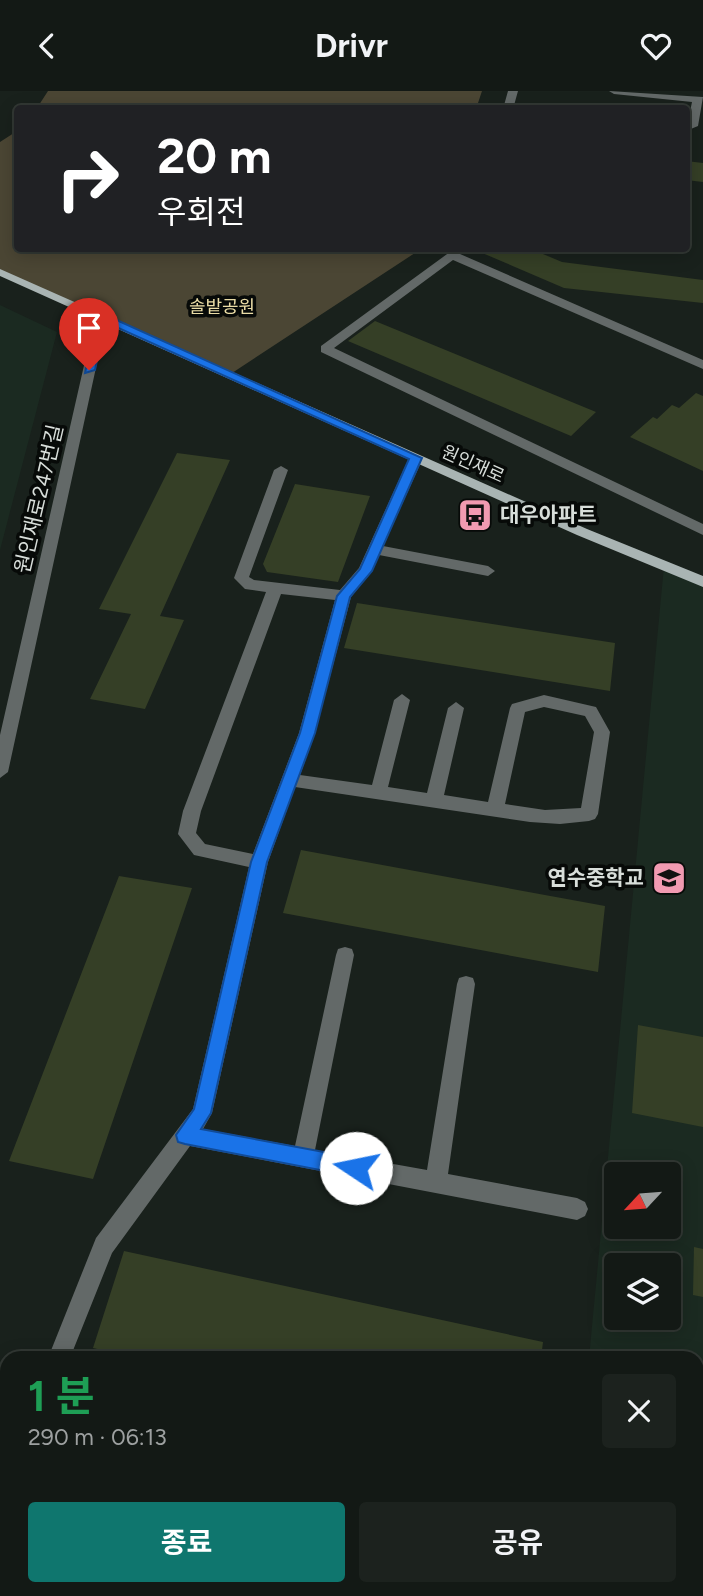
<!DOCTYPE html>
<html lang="ko">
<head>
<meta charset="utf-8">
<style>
  :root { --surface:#131915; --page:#1c221e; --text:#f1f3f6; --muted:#9da0a0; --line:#323834; --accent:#0f766e }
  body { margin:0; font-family:Figtree,"Noto Sans KR",sans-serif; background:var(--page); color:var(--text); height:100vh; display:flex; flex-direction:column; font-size:26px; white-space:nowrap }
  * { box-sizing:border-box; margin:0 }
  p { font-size:23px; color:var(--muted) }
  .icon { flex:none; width:38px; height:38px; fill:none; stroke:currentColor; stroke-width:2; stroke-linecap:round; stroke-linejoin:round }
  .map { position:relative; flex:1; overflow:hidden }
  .details { position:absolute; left:0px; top:1260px; width:704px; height:245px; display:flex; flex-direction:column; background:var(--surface); border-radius:21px 21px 0 0; box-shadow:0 4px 18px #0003,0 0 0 2px var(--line) }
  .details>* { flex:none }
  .top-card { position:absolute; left:14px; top:14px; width:676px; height:147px; border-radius:7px; box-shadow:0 4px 18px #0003,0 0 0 2px var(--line); background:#202124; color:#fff; overflow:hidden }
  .needle { width:46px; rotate:244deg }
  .tools { position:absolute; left:604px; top:1071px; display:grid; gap:14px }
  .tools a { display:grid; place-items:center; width:77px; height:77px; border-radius:7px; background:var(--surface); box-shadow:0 4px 18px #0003,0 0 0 2px var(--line); font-size:35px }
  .pin { position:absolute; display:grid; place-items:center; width:60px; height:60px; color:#fff; margin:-72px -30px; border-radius:50% 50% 50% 0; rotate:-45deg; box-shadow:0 0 7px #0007 }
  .pin .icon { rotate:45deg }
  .me { position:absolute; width:77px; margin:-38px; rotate:281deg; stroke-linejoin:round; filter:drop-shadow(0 0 5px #0008) }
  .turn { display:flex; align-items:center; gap:24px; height:147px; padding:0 28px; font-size:32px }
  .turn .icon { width:91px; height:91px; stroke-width:2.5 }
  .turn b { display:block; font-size:49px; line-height:60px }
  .round { display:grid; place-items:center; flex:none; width:74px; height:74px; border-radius:7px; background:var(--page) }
  .headline { display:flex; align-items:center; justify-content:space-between; height:119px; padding:0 28px }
  h1 { font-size:42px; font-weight:700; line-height:52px; color:#1e9e55 }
  .cta { display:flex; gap:14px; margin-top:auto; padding:14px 28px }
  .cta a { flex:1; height:80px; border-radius:7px; background:var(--accent); color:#fff; font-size:28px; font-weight:700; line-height:80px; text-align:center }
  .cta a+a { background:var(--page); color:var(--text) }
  header { display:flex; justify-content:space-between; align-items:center; height:91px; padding:0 28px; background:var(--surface); font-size:32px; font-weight:700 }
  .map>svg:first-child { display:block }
</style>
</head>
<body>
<header><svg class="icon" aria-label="back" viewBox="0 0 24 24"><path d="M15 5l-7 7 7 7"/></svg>Drivr<svg class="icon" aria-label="heart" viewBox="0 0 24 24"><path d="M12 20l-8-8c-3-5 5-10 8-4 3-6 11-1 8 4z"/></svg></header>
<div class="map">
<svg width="703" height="1505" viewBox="0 0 703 1505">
  <rect width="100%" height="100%" fill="#19211c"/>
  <path fill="#1b2a21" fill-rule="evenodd" d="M0 214 57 241 0 459Z
    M664 475 703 491V1505H566V1498H696V1267H589ZM616 1083H668V1136H616ZM616 1174H668V1227H616Z"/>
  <path fill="#4b4634" d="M48 0H482L476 18 37 17Z
    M17 40 18 158H421L229 284 0 181V51Z"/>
  <path fill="#353f26" d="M686 70 703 72V91L686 89Z
    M473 158H531L562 171 703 189V212L564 197Z
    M375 230 596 321 571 345 348 250Z
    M696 302 703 305V380L630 346 653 326 657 328 672 314 679 317Z
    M177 362 230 369 160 525 184 529 145 618 90 608 131 523 99 518Z
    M295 393 370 405 338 491 267 481 263 473Z
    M357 512 615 552 610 600 344 557Z
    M301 759 605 815 598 881 283 822Z
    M119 785 192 797 93 1088 9 1070Z
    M638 934 703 946V1036L632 1022Z
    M694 1156 703 1158V1206L693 1204Z
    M124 1160 543 1251 541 1267H136L93 1257Z
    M696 1394 703 1396V1467L696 1465Z"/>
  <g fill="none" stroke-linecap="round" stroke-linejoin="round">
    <path fill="#636968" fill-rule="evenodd" d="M508 0H518L513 18H503Z
      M609 0 703 6 698 35 686 40 692 11 614 3Z
      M454 158H465L460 163 703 269V278L453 169 334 257 703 433V444L321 261V255Z
      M101 222 107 226 8 681 0 687V644L95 226Z
      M416 363 423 367 383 455 488 475 495 480 488 485 379 464 370 482 351 506 315 642 300 684 372 694 394 609 402 603 410 609 388 696 427 702 448 617 456 611 464 617 444 704 488 711 510 617 512 613 544 604 596 616 610 641 598 723 595 728 589 730 560 733 530 731 295 696 268 771 212 1022 203 1038 295 1055 336 864 338 858 345 856 352 858 354 864 315 1059 427 1079 457 893 459 887 466 885 473 887 475 893 448 1083 577 1107 585 1111 588 1118 585 1125 577 1129 190 1055 112 1162 70 1267H48L96 1147 193 1018 249 776 194 764 178 743 183 720 266 501 245 498 234 487 274 379 281 375 288 379 249 486 254 489 340 499 359 477 409 367ZM281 503 335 509 299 642 253 763 205 753 196 742 201 720ZM544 616 585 625 594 641 581 717 545 719 505 713 525 621Z
      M7 1324V1348L0 1351V1327Z
      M132 1498H158L156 1505H130Z
      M297 1498H323L322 1505H296Z
      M435 1498H461L460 1505H434Z"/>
    <path fill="#a9b4b3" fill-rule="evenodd" d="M0 178 587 438 703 485V496L577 444 0 185Z"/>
  </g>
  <path fill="#1a73e8" stroke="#114b97" stroke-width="2" d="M101 222 422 367 372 480 350 506 315 642 267 771 211 1022 201 1038 356 1067 363 1070 366 1077 363 1083 356 1086 185 1053 178 1051 176 1044 194 1018 251 771 300 642 337 505 360 478 409 368 105 231 95 279 85 282 96 226Z"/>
  <defs>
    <g id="bus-square" transform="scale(1.75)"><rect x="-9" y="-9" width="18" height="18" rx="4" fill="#f19ab1" stroke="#070a08"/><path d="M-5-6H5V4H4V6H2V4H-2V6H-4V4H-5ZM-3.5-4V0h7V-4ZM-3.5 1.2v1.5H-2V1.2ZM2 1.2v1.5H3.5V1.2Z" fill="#111"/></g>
    <g id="school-square" transform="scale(1.75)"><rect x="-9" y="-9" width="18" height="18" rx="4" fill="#f19ab1" stroke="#070a08"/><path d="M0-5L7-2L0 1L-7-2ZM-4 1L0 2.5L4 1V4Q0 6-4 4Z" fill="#111"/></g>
  </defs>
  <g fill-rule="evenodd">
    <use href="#bus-square" x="475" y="424"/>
    <use href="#school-square" x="669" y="787"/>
  </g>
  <g text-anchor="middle" stroke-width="7" stroke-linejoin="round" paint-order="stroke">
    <g font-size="18" fill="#ebdda6" stroke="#070a08">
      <text x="222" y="222">솔밭공원</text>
    </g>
    <g font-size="18" fill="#d8deda" stroke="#070a08">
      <text transform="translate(473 373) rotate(24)" y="6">원인재로</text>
    </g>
    <g font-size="21" fill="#d8deda" stroke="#070a08">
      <text transform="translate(39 408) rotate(-77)" y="7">원인재로247번길</text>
    </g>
    <g font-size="21" font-weight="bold" fill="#d8deda" stroke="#070a08" text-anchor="start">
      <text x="500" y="431">대우아파트</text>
      <text x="644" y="794" text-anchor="end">연수중학교</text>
    </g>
  </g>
</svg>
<div class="tools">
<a><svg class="needle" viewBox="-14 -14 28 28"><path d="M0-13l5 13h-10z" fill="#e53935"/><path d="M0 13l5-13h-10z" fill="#9da0a0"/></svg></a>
<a><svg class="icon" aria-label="layers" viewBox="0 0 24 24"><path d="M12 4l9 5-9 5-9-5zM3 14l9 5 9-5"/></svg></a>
</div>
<div class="pin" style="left:89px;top:279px;background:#d93025"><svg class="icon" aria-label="arrive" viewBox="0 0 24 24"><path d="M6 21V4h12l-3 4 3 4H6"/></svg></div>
<svg class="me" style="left:356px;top:1077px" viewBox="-20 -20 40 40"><circle r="19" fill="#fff"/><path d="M0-13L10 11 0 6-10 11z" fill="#1a73e8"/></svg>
<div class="top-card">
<div class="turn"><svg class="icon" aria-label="right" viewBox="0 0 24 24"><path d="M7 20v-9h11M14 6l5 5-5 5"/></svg><div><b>20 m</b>우회전</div></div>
</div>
<section class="details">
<div class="headline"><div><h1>1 분</h1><p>290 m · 06:13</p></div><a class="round"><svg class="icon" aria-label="close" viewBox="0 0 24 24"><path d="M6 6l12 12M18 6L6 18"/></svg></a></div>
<div class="cta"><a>종료</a><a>공유</a></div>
</section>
</div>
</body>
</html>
